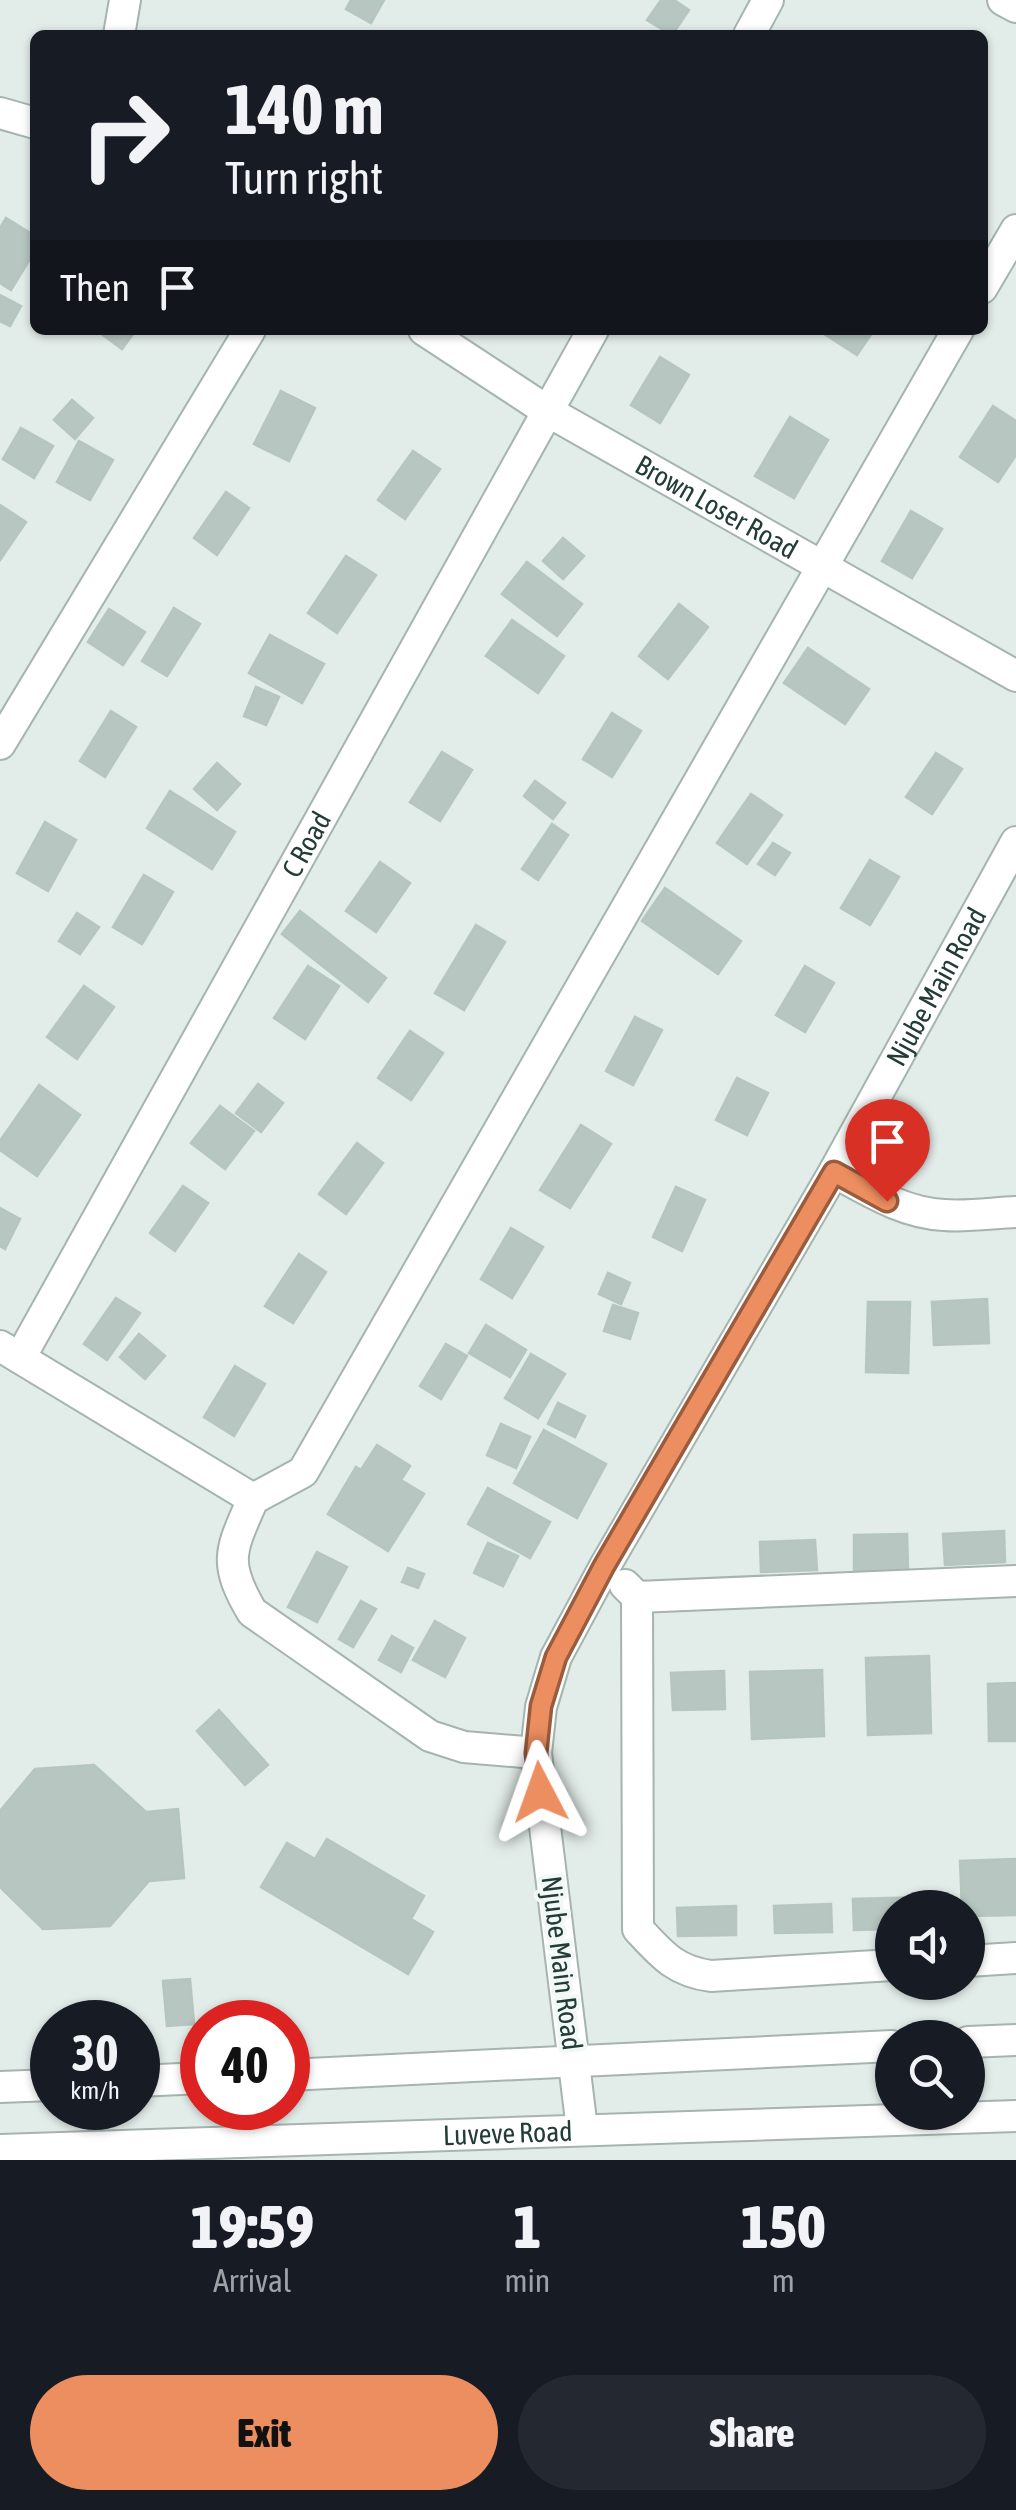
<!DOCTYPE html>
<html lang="en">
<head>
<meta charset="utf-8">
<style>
  :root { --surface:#171b24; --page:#242831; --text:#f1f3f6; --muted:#9ea1a6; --accent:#ec8e60 }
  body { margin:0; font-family:"Asap Condensed",sans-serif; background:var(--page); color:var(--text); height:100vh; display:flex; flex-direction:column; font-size:38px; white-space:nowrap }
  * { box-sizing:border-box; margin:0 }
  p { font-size:32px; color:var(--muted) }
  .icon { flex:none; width:55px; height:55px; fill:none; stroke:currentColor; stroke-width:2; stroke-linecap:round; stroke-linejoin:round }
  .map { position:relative; height:2160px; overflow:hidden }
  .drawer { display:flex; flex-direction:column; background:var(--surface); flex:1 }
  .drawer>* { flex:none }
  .top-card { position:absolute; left:30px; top:30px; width:958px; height:305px; border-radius:15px; box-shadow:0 2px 8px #0004; background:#171b24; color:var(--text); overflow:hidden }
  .tools { position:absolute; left:875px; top:1890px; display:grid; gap:20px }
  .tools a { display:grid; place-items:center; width:110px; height:110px; border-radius:50%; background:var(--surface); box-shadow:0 2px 8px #0004; font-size:50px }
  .speed { position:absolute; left:30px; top:2000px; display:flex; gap:20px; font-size:50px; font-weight:700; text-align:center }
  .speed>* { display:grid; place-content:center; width:130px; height:130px; border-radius:50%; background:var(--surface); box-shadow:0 2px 8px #0004; line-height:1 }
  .speed small { font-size:25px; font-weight:400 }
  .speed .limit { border:15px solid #d22; background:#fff; color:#111 }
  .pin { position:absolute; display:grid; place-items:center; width:85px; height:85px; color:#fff; margin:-102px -42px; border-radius:50% 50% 50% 0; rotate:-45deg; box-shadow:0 0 10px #0007 }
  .pin .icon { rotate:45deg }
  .me { position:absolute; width:110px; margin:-55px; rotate:356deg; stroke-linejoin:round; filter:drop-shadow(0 0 8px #0008) }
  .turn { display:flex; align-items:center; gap:35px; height:210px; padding:0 30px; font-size:45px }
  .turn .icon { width:130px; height:130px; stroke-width:2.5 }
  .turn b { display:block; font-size:70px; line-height:85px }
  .then { display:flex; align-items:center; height:95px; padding:0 30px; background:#0003; gap:20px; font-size:38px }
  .eta { display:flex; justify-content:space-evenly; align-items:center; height:170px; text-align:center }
  .eta b { font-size:60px; font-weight:800; line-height:70px }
  .primary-button { display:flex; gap:20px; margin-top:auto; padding:20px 30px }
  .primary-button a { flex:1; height:115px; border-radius:60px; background:var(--accent); color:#111; font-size:40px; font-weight:800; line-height:115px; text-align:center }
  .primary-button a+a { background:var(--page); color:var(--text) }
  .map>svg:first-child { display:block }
</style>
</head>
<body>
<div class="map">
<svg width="1016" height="2160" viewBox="0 0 1016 2160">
  <rect width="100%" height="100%" fill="#e2ece8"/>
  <path fill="#b7c6c1" stroke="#b5c5c0" stroke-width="2.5" d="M351 0H384L371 23 346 9Z
    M661 0H674L689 10 672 35 647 20Z
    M6 218 35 236V251L11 290 0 283V228Z
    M0 295 21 306 10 326 0 321Z
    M107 330H136L122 349 103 335Z
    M818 330H874L857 355Z
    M660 357 689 375 660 423 631 405Z
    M281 391 315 408 289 461 254 444Z
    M72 400 93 418 75 439 54 420Z
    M993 406 1016 421V455L998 482 960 457Z
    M790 417 828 440 794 498 755 476Z
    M21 428 53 446 34 478 3 459Z
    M79 441 113 460 90 500 57 482Z
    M413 451 440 469 405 519 378 500Z
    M226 492 249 508 217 555 194 538Z
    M0 505 26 522 0 560Z
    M911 511 942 529 912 578 882 561Z
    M563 538 584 556 563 579 543 561Z
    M346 556 376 575 337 633 308 613Z
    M527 562 582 604 557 636 502 594Z
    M679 604 708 627 668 679 639 656Z
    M174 608 200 624 167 676 142 661Z
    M109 609 145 632 123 665 88 642Z
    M512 620 564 656 538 693 486 656Z
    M270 635 324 664 302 703 249 673Z
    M808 648 869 689 845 724 784 683Z
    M256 687 279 697 266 725 244 716Z
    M111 711 136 727 105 777 80 761Z
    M612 713 641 731 612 777 583 759Z
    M442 752 472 770 440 821 410 802Z
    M936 753 962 769 932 814 906 797Z
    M217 763 240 784 217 810 194 789Z
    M535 781 565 803 553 819 524 796Z
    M170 791 235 832 212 869 147 828Z
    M751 794 782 815 747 864 717 843Z
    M45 822 76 840 48 891 17 873Z
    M552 824 568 835 538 880 522 869Z
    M773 843 790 853 775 875 758 864Z
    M870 860 899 877 870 925 841 908Z
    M380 862 410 883 376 932 346 911Z
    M144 875 173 892 142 944 113 927Z
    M665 888 741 941 718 974 642 921Z
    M300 911 386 978 368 1002 282 934Z
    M77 913 99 927 80 954 59 941Z
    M476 925 505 942 464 1010 435 993Z
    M308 966 339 986 305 1039 274 1018Z
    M805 966 834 983 805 1032 776 1015Z
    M84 986 114 1007 77 1059 47 1037Z
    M635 1017 662 1030 633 1085 606 1071Z
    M410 1031 443 1053 411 1100 378 1078Z
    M737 1078 768 1093 747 1135 716 1120Z
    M258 1084 283 1103 261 1132 236 1113Z
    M39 1085 80 1115 37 1176 0 1150V1141Z
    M220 1106 254 1131 225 1169 191 1143Z
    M581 1125 611 1144 570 1208 540 1190Z
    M357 1143 383 1163 346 1214 319 1194Z
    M183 1186 208 1203 175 1251 150 1233Z
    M676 1187 705 1200 682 1251 653 1237Z
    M0 1208 20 1219 5 1249 0 1246Z
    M511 1228 543 1247 512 1298 481 1279Z
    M299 1254 326 1272 293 1323 265 1306Z
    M608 1273 630 1283 621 1304 599 1294Z
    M116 1298 140 1313 107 1360 84 1344Z
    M987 1299 989 1343 934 1345 932 1302Z
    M868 1302H910L908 1373 866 1372Z
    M613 1305 638 1313 630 1339 604 1331Z
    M486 1325 526 1350 510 1377 469 1353Z
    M139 1334 165 1356 145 1379 120 1357Z
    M446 1344 467 1356 441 1399 420 1386Z
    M531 1354 565 1374 538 1418 505 1398Z
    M235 1366 265 1384 234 1436 204 1417Z
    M558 1403 585 1416 575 1437 548 1424Z
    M501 1424 530 1437 516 1468 487 1455Z
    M544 1430 606 1464 577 1518 514 1483Z
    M377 1445 410 1466 401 1480 424 1494 388 1551 328 1514 356 1467 361 1470Z
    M488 1488 550 1522 530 1558 468 1524Z
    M1004 1531 1005 1562 945 1565 943 1534Z
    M907 1534 908 1570 854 1571V1535Z
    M815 1540 817 1570 761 1572 760 1542Z
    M488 1543 518 1556 503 1586 474 1573Z
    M317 1552 347 1567 317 1622 288 1607Z
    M408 1568 424 1574 418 1588 402 1582Z
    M361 1601 376 1609 353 1647 339 1639Z
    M435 1621 465 1638 445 1677 413 1660Z
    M392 1636 413 1648 401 1672 379 1660Z
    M929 1656 931 1733 868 1735 866 1658Z
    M822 1670 824 1736 752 1739 750 1672Z
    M724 1671 725 1709 673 1710 671 1673Z
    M1016 1683V1741H989L988 1684Z
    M219 1710 268 1765 245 1785 197 1731Z
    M94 1765 146 1812 178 1809 184 1878 149 1881 110 1926 43 1929 0 1887V1811L35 1769Z
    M327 1839 424 1896 411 1919 433 1932 408 1974 261 1887 287 1843 315 1859Z
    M1016 1859V1915L968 1916V1908H962L960 1861Z
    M926 1897V1908H892V1929L854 1930 853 1899Z
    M831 1904 832 1932 775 1933 774 1906Z
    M736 1906V1935L678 1936 677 1908Z
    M190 1979 194 2024 167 2026 163 1981Z"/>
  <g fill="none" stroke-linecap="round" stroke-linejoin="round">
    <g stroke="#a5b4af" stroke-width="34">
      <g id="minor">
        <path d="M1003 0 1016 7"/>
        <path d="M119 35 125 0"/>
        <path d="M749 35 768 0"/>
        <path d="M0 113 35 123"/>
        <path d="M982 288 1016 230"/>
        <path id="s1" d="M424 330 549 412 1016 676"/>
        <path d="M0 744 250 330"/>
        <path d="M834 1172C869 1191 903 1213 944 1215 968 1217 992 1213 1016 1212"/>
        <path d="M0 1346 253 1499 303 1472 958 330"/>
        <path id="s2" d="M20 1358 593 330"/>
        <path d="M253 1499C231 1550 222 1561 252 1612L430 1736 464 1747 536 1753"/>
        <path d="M625 1585 637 1597 1016 1581"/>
        <path d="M637 1597 638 1929C662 1955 675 1971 711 1976L892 1965"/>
        <path d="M968 1961 1016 1958"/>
        <path d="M968 2042 1016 2040"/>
        <path d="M288 2075 892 2046"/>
        <path d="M138 2081 202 2078"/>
        <path d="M0 2087 52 2085"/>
        <path id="s3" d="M582 2129 536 1753 541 1707 556 1657 605 1566 834 1172 1016 842"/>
        <path id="s4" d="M0 2150 1016 2116"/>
      </g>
    </g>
    <use href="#minor" stroke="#fff" stroke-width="30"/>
  </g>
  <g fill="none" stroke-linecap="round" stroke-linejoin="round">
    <g stroke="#995c3e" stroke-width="25">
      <path id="route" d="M540 1792 536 1753 541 1706 556 1657 604 1566 834 1172 887 1201"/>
    </g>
    <use href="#route" stroke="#ec8e60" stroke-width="18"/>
  </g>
  <g text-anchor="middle" stroke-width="8" stroke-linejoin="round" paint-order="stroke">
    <g font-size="28" fill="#233c37" stroke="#f2f8f6">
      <text dy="10" stroke="none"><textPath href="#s1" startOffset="342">Brown Loser Road</textPath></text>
      <text dy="10" stroke="none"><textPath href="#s2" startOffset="588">C Road</textPath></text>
      <text dy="10" stroke="none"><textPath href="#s3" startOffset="1248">Njube Main Road</textPath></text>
      <text transform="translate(562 1963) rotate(83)" y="10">Njube Main Road</text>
      <text dy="10" stroke="none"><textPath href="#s4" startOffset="508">Luveve Road</textPath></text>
    </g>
  </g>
</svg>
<div class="tools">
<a><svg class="icon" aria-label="sound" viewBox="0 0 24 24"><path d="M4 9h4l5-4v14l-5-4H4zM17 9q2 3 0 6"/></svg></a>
<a><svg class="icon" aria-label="search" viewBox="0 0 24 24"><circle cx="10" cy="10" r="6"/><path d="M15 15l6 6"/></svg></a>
</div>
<div class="speed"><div>30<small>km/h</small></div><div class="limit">40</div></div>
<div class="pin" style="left:887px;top:1201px;background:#d93025"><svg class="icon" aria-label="arrive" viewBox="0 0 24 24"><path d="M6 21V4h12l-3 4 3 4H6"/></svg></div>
<svg class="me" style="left:540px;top:1792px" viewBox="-20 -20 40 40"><path d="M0-17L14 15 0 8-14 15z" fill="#ec8e60" stroke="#fff" stroke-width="4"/></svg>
<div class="top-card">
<div class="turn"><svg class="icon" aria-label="right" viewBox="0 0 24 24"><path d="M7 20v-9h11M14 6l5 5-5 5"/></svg><div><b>140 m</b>Turn right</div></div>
<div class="then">Then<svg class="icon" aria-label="arrive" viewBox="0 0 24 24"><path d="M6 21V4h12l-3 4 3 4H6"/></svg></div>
</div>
</div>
<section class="drawer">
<div class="eta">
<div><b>19:59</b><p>Arrival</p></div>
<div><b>1</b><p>min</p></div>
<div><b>150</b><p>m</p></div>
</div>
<div class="primary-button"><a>Exit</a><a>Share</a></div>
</section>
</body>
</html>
